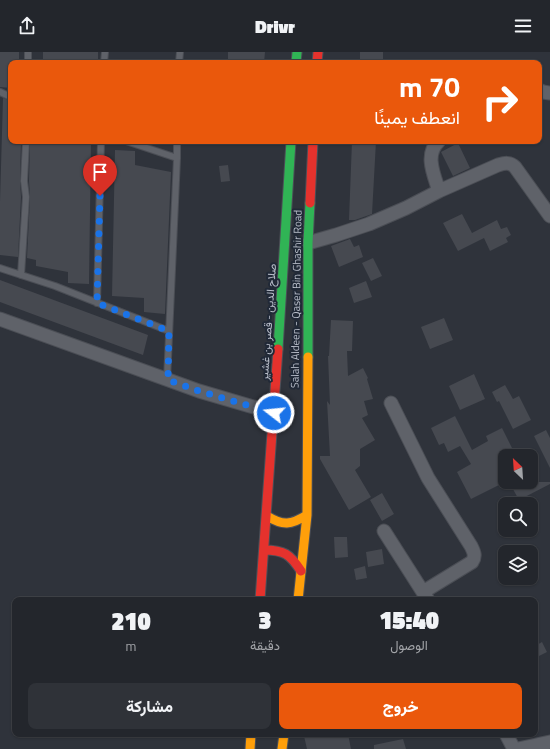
<!DOCTYPE html>
<html lang="ar">
<head>
<meta charset="utf-8">
<style>
  :root { --surface:#23262c; --page:#2f3238; --text:#f1f3f6; --muted:#a3a5a9; --line:#404348; --accent:#ea580c }
  body { margin:0; font-family:"Titillium Web",Vazirmatn,sans-serif; background:var(--page); color:var(--text); direction:rtl; height:100vh; display:flex; flex-direction:column; font-size:15px; white-space:nowrap }
  * { box-sizing:border-box; margin:0 }
  p { font-size:13px; color:var(--muted) }
  .icon { flex:none; width:22px; height:22px; fill:none; stroke:currentColor; stroke-width:2; stroke-linecap:round; stroke-linejoin:round }
  .map { position:relative; flex:1; overflow:hidden; direction:ltr }
  .side { position:absolute; left:12px; top:545px; width:526px; height:140px; display:flex; flex-direction:column; background:var(--surface); border-radius:8px; box-shadow:0 1px 3px #0004,0 0 0 1px var(--line); direction:rtl }
  .side>* { flex:none }
  .top-card { position:absolute; left:8px; top:8px; width:534px; height:84px; border-radius:8px; box-shadow:0 1px 3px #0004,0 0 0 1px var(--line); direction:rtl; background:#ea580c; color:#fff; overflow:hidden }
  .needle { width:26px; rotate:335deg }
  .fabs { position:absolute; left:498px; top:397px; display:grid; gap:8px }
  .fabs a { display:grid; place-items:center; width:40px; height:40px; border-radius:8px; background:var(--surface); box-shadow:0 1px 3px #0004,0 0 0 1px var(--line); font-size:20px }
  .pin { position:absolute; display:grid; place-items:center; width:34px; height:34px; color:#fff; margin:-41px -17px; border-radius:50% 50% 50% 0; rotate:-45deg; box-shadow:0 0 4px #0007 }
  .pin .icon { rotate:45deg }
  .me { position:absolute; width:44px; margin:-22px; rotate:286deg; stroke-linejoin:round; filter:drop-shadow(0 0 3px #0008) }
  .turn { display:flex; align-items:center; gap:14px; height:84px; padding:0 16px; font-size:18px }
  .turn .icon { width:52px; height:52px; stroke-width:2.5 }
  .turn b { display:block; font-size:28px; line-height:34px }
  .eta { display:flex; justify-content:space-evenly; align-items:center; height:68px; text-align:center }
  .eta b { font-size:24px; font-weight:800; line-height:28px }
  .cta { display:flex; gap:8px; margin-top:auto; padding:8px 16px }
  .cta a { flex:1; height:46px; border-radius:8px; background:var(--accent); color:#fff; font-size:16px; font-weight:800; line-height:46px; text-align:center }
  .cta a+a { background:var(--page); color:var(--text) }
  header { display:flex; justify-content:space-between; align-items:center; height:52px; padding:0 16px; background:var(--surface); font-size:18px; font-weight:800 }
  .map>svg:first-child { display:block }
</style>
</head>
<body>
<header><svg class="icon" aria-label="menu" viewBox="0 0 24 24"><path d="M4 6h16M4 12h16M4 18h16"/></svg>Drivr<svg class="icon" aria-label="share" viewBox="0 0 24 24"><path d="M12 15V3M7 8l5-5 5 5M5 13v7h14v-7"/></svg></header>
<div class="map">
<svg width="550" height="697" viewBox="0 0 550 697">
  <rect width="100%" height="100%" fill="#2f333b"/>
  <path fill="#464950" d="M0 0H19V11H11V36L0 35Z
    M43 0H98V11H43Z
    M228 0H265L264 11H228Z
    M360 0H383V11H360Z
    M3 46 11 49V89H21L20 129 21 145 18 205 0 203V149Z
    M30 89H91L89 232 68 231V220L36 214V208L27 206 30 145 29 129Z
    M352 89H376L372 162 355 168H349Z
    M458 91 470 116 453 124 441 100Z
    M115 98 135 99V113L171 120 165 262 144 260V246L112 244Z
    M228 113 230 129 221 130 219 114Z
    M462 162 472 181 497 168 501 177 507 175 511 183 506 186 508 190 490 199 484 186 458 199 443 171Z
    M350 187 354 195 359 193 363 205 339 215 331 194Z
    M373 206 382 224 371 229 362 211Z
    M0 228 148 283 143 303 0 250Z
    M366 229 372 245 354 251 349 236Z
    M444 266 453 288 430 297 421 275Z
    M331 268 353 269 352 299H347L348 324 363 316 368 326 367 327 373 347 364 349 368 363 362 366 375 388 360 397V414L355 418 371 445 349 458 320 407V404H330L327 349 330 353 328 304H329Z
    M474 322 485 347 460 358 449 334Z
    M505 333 513 347 519 344 531 368 513 377 499 349 497 350 492 340Z
    M455 364 472 398 488 389 486 384 502 376 516 404H505V430L471 447 457 420 471 412 460 394 448 400 444 391 439 393 431 376Z
    M546 378 550 386V416L534 384Z
    M509 430H550V432L519 448Z
    M382 441 394 462 382 469 370 448Z
    M334 485H347L348 505 335 506Z
    M382 497 384 512 368 515 366 500Z
    M365 514 367 526 356 528 354 517Z
    M542 590 547 600 535 606V594Z
    M312 682H348L351 697H307L304 684Z
    M403 687 406 697H374V693Z"/>
  <g fill="none" stroke-linecap="round" stroke-linejoin="round">
    <g stroke="#4b4e55" stroke-width="8">
      <path id="lane" d="M28 11V0
        M104 11 105 0
        M179 11 180 0
        M0 40 11 45
        M126 89 177 106 167 328
        M177 106V89
        M0 216 55 234 169 279
        M21 223 26 145 24 129 26 89
        M97 251 101 89"/>
    </g>
    <g stroke="#4b4e55" stroke-width="15">
      <path id="street" d="M539 38 543 40 550 41
        M439 139C434 123 424 102 439 89
        M308 191 336 183 369 172 406 156 439 139 498 113C505 111 510 110 515 115L550 164
        M0 267 199 339 274 361
        M391 351 428 426 471 494C474 500 476 504 472 510L423 540
        M384 479 428 548
        M506 682 514 697
        M518 697 550 690"/>
    </g>
    <g stroke="#4c4f57" stroke-width="11">
      <path id="fast" d="M296 11 297 0
        M278 297 291 89
        M308 305V191L310 151"/>
    </g>
    <g stroke="#4c4f57" stroke-width="11">
      <path id="slow" d="M267 464C283 474 291 473 307 463
        M298 548 307 463 308 305
        M250 697 251 682
        M282 697 284 682"/>
    </g>
    <g stroke="#4c4f57" stroke-width="11">
      <path id="jam" d="M317 11 318 0
        M310 151 313 89
        M264 498C284 498 290 502 301 519
        M260 548 278 297"/>
    </g>
    <use href="#lane" stroke="#5f6269" stroke-width="6"/>
    <use href="#street" stroke="#5f6269" stroke-width="13"/>
    <use href="#fast" stroke="#30b455" stroke-width="9"/>
    <use href="#slow" stroke="#ff9f0a" stroke-width="9"/>
    <use href="#jam" stroke="#e5322d" stroke-width="9"/>
  </g>
  <g fill="none" stroke-linecap="round" stroke-linejoin="round">
    <path stroke="#1a73e8" stroke-width="7" stroke-dasharray="0 12.6" d="M100 144 97 251 169 279 168 328 199 339 274 361"/>
  </g>
  <g text-anchor="middle" stroke-width="4" stroke-linejoin="round" paint-order="stroke">
    <g font-size="11" fill="#babfcb" stroke="#212937">
      <text transform="translate(296 247) rotate(-89)" y="4">Salah Aldeen - Qaser Bin Ghashir Road</text>
      <text transform="translate(268 270) rotate(-86)" y="4">صلاح الدين - قصر بن غشير</text>
    </g>
  </g>
</svg>
<div class="fabs">
<a><svg class="needle" viewBox="-14 -14 28 28"><path d="M0-13l5 13h-10z" fill="#e53935"/><path d="M0 13l5-13h-10z" fill="#a3a5a9"/></svg></a>
<a><svg class="icon" aria-label="search" viewBox="0 0 24 24"><circle cx="10" cy="10" r="6"/><path d="M15 15l6 6"/></svg></a>
<a><svg class="icon" aria-label="layers" viewBox="0 0 24 24"><path d="M12 4l9 5-9 5-9-5zM3 14l9 5 9-5"/></svg></a>
</div>
<div class="pin" style="left:100px;top:144px;background:#d93025"><svg class="icon" aria-label="arrive" viewBox="0 0 24 24"><path d="M6 21V4h12l-3 4 3 4H6"/></svg></div>
<svg class="me" style="left:274px;top:361px" viewBox="-20 -20 40 40"><circle r="17" fill="#1a73e8" stroke="#fff" stroke-width="3"/><path d="M0-11L8 9 0 5-8 9z" fill="#fff"/></svg>
<div class="top-card">
<div class="turn"><svg class="icon" aria-label="right" viewBox="0 0 24 24"><path d="M7 20v-9h11M14 6l5 5-5 5"/></svg><div><b>70 m</b>انعطف يمينًا</div></div>
</div>
<section class="side">
<div class="eta">
<div><b>15:40</b><p>الوصول</p></div>
<div><b>3</b><p>دقيقة</p></div>
<div><b>210</b><p>m</p></div>
</div>
<div class="cta"><a>خروج</a><a>مشاركة</a></div>
</section>
</div>
</body>
</html>
